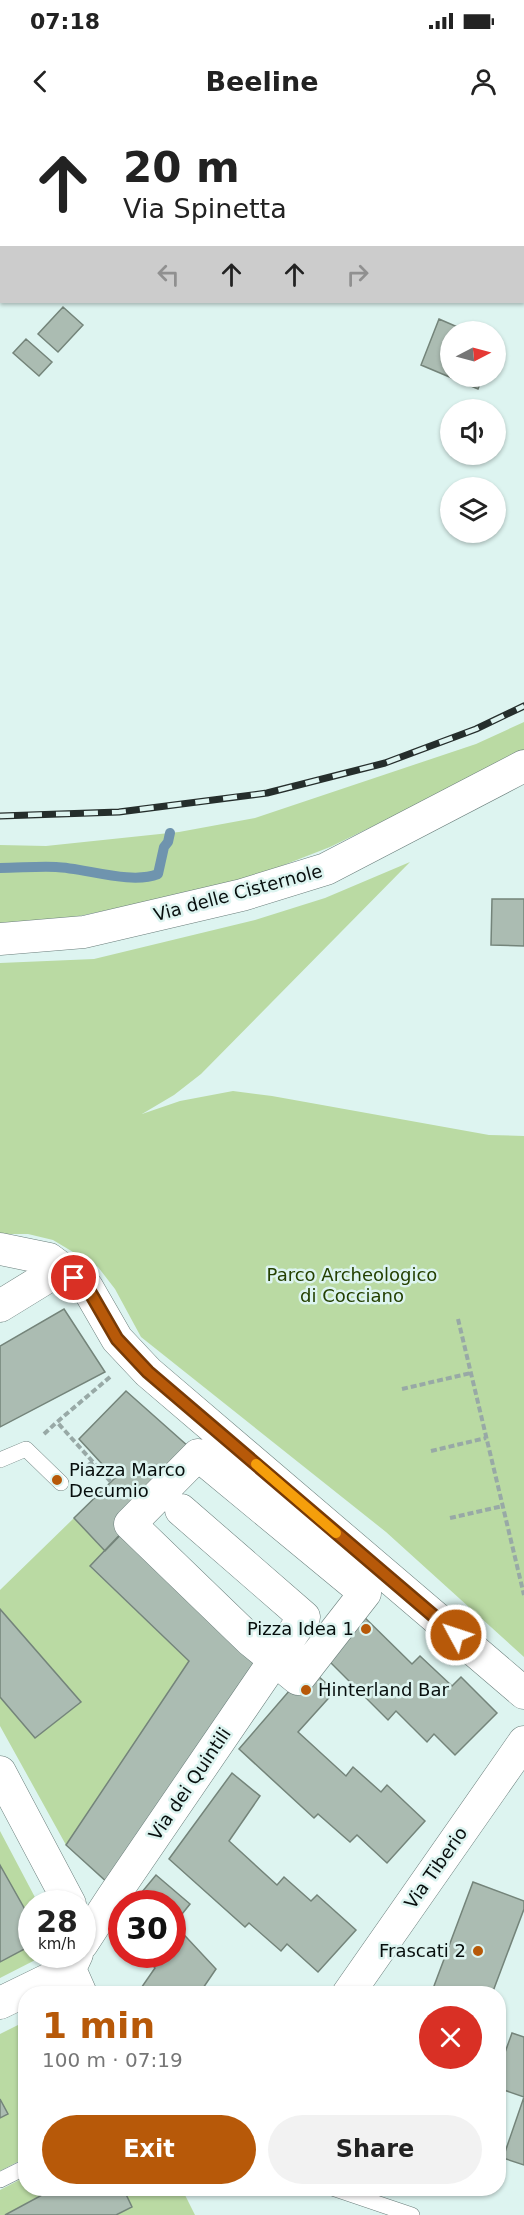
<!DOCTYPE html>
<html lang="en">
<head>
<meta charset="utf-8">
<style>
  :root { --surface:#fff; --page:#f2f2f2; --text:#222; --muted:#767676; --accent:#b75909 }
  body { margin:0; font-family:"DejaVu Sans",sans-serif; background:var(--page); color:var(--text); height:100vh; display:flex; flex-direction:column; font-size:22px; white-space:nowrap }
  * { box-sizing:border-box; margin:0 }
  p { font-size:20px; color:var(--muted) }
  .icon { flex:none; width:33px; height:33px; fill:none; stroke:currentColor; stroke-width:2; stroke-linecap:round; stroke-linejoin:round }
  .map { position:relative; flex:1; overflow:hidden }
  .side { position:absolute; left:18px; top:1866px; width:488px; height:210px; display:flex; flex-direction:column; background:var(--surface); border-radius:24px; box-shadow:0 2px 4px #0004 }
  .side>* { flex:none }
  .banner { position:absolute; left:0px; top:0px; width:525px; height:183px; box-shadow:0 2px 4px #0004; background:#fff; color:var(--text); overflow:hidden }
  .needle { width:39px; rotate:84deg }
  .buttons { position:absolute; left:440px; top:201px; display:grid; gap:12px }
  .buttons a { display:grid; place-items:center; width:66px; height:66px; border-radius:50%; background:var(--surface); box-shadow:0 2px 4px #0004; font-size:30px }
  .speed { position:absolute; left:18px; top:1770px; display:flex; gap:12px; font-size:30px; font-weight:700; text-align:center }
  .speed>* { display:grid; place-content:center; width:78px; height:78px; border-radius:50%; background:var(--surface); box-shadow:0 2px 4px #0004; line-height:1 }
  .speed small { font-size:15px; font-weight:400 }
  .speed .limit { border:9px solid #d22; background:#fff; color:#111 }
  .pin { position:absolute; display:grid; place-items:center; width:51px; height:51px; color:#fff; margin:-26px; border:3px solid #fff; border-radius:50%; box-shadow:0 2px 6px #0007 }
  .me { position:absolute; width:66px; margin:-33px; rotate:310deg; stroke-linejoin:round; filter:drop-shadow(0 0 4px #0008) }
  .turn { display:flex; align-items:center; gap:21px; height:126px; padding:0 24px; font-size:27px }
  .turn .icon { width:78px; height:78px; stroke-width:2.5 }
  .turn b { display:block; font-size:42px; line-height:51px }
  .lanes { display:flex; align-items:center; height:57px; padding:0 24px; background:#0003; justify-content:center; gap:30px; direction:ltr }
  .lanes .off { opacity:.35 }
  .round { display:grid; place-items:center; flex:none; width:63px; height:63px; border-radius:32px; background:var(--page) }
  .overview { display:flex; align-items:center; justify-content:space-between; height:102px; padding:0 24px }
  h1 { font-size:36px; font-weight:800; line-height:45px; color:var(--accent) }
  .cta { display:flex; gap:12px; margin-top:auto; padding:12px 24px }
  .cta a { flex:1; height:69px; border-radius:36px; background:var(--accent); color:#fff; font-size:24px; font-weight:800; line-height:69px; text-align:center }
  .cta a+a { background:var(--page); color:var(--text) }
  .status { display:flex; justify-content:space-between; align-items:center; height:42px; padding:0 30px; background:var(--surface); direction:ltr }
  .status svg { height:16px; fill:currentColor }
  header { display:flex; justify-content:space-between; align-items:center; height:78px; padding:0 24px; background:var(--surface); font-size:27px; font-weight:800 }
  .map>svg:first-child { display:block }
</style>
</head>
<body>
<div class="status"><b>07:18</b><svg viewBox="0 0 49 12"><path d="M0 12V9h3v3zM5 12V6h3v6zM10 12V3h3v9zM15 12V0h3v12zM26 1h20v11H26zM47 4h2v5h-2z"/></svg></div>
<header><svg class="icon" aria-label="back" viewBox="0 0 24 24"><path d="M15 5l-7 7 7 7"/></svg>Beeline<svg class="icon" aria-label="person" viewBox="0 0 24 24"><circle cx="12" cy="8" r="4"/><path d="M4 21q1-7 8-7t8 7"/></svg></header>
<div class="map">
<svg width="524" height="2095" viewBox="0 0 524 2095">
  <rect width="100%" height="100%" fill="#ddf4f0"/>
  <path fill="#badaa3" d="M63 0H524V15V2Z
    M524 602V633L330 727 271 750 224 765 75 797 0 803V725L46 726 179 712 255 698 476 624Z
    M410 742 201 954 174 975 142 994 180 981 233 971 272 976 489 1015 524 1016V1537L386 1412 141 1217 115 1169 98 1147 53 1120 28 1114H0V843L94 839 255 800 325 778Z
    M74 1398 105 1431 90 1447 189 1541 66 1725 0 1606V1577L35 1618 81 1582 0 1489V1470Z
    M0 1711 38 1783 32 1784V1834L45 1835 0 1858Z
    M22 1903 26 1910 25 2038 0 2051V1914Z
    M25 2057 26 2068 182 2069 195 2095H0V2070Z"/>
  <g fill="none" stroke-linecap="round" stroke-linejoin="round">
    <path stroke="#6f94ae" stroke-width="10" d="M0 748C19 748 38 746 56 747 85 748 131 765 158 754L164 727 168 722 170 713"/>
  </g>
  <path fill="#abbcb2" stroke="#74847a" stroke-width="1.5" d="M63 187 83 205 58 232 38 214Z
    M439 199 469 212H450V256H483L478 269 421 245Z
    M26 219 52 242 39 256 13 233Z
    M492 779H524V826L491 825Z
    M64 1189 105 1252 0 1307V1226Z
    M126 1271 198 1335 105 1431 74 1398 115 1358 79 1319Z
    M130 1404 264 1532 108 1763 66 1725 189 1541 90 1446Z
    M354 1487 412 1544 420 1536 452 1566 461 1557 497 1593 455 1635 434 1614 427 1622 396 1591 388 1600 320 1532Z
    M0 1489 81 1582 35 1618 0 1577Z
    M309 1548 335 1571 298 1612 346 1656 353 1647 381 1672 387 1665 425 1701 387 1743 357 1715 350 1722 318 1694 314 1698 239 1629Z
    M232 1653 260 1676 229 1721 277 1765 284 1757 311 1781 317 1775 356 1810 318 1852 287 1824 281 1831 249 1803 245 1807 169 1739Z
    M0 1745 32 1802V1825L0 1842Z
    M156 1755 190 1784 174 1804 216 1849 199 1874H137L155 1848 143 1834H172V1784H132Z
    M473 1762 524 1781V1789L492 1874H431Z
    M512 1913 524 1917V1977L498 1968V1952Z
    M524 1977V2045L503 2038Z
    M0 1979 8 1994 0 1998Z
    M55 2068H123L132 2087 116 2095H5Z"/>
  <g fill="none" stroke-linecap="round" stroke-linejoin="round">
    <g stroke="#6a7e7b" stroke-width="16">
      <path id="lane" d="M0 1340 26 1329 61 1363
        M0 2060 26 2047
        M332 2068 412 2095"/>
    </g>
    <g stroke="#6a7e7b" stroke-width="33">
      <path id="street" d="M43 2 44 0
        M0 19H2
        M524 34V33
        M0 819 84 812 242 775 326 749 524 646
        M0 1129 49 1139 87 1167 117 1219 148 1252 524 1573
        M0 1186 62 1148
        M198 1335 365 1473 298 1559 250 1520 130 1404Z
        M0 1652 70 1784
        M82 1824 112 1778 304 1497 181 1390
        M70 1849 81 1874
        M348 1874 524 1622
        M0 1883 70 1849 77 1834"/>
    </g>
    <path stroke="#98a9a6" stroke-width="4" stroke-dasharray="6 3" stroke-linecap="butt" d="M458 1199 524 1475
      M110 1257 57 1302 111 1362
      M402 1269 471 1253
      M44 1314 57 1302
      M431 1331 486 1318
      M81 1350 93 1342
      M450 1398 503 1386"/>
    <use href="#lane" stroke="#fff" stroke-width="15"/>
    <use href="#street" stroke="#fff" stroke-width="32"/>
    <g stroke="#252e2c" stroke-width="7">
      <path id="rail" d="M0 696 119 692 267 673 385 643 476 609 524 586"/>
    </g>
    <use href="#rail" stroke="#ddf4f0" stroke-width="4.5" stroke-dasharray="14" stroke-linecap="butt"/>
  </g>
  <g fill="none" stroke-linecap="round" stroke-linejoin="round">
    <g stroke="#773a06" stroke-width="15">
      <path id="route" d="M74 1158 87 1167 117 1219 148 1252 456 1515"/>
    </g>
    <use href="#route" stroke="#b75909" stroke-width="10"/>
    <path stroke="#f59e0b" stroke-width="10" d="M256 1344 336 1413"/>
  </g>
  <g fill="#b75909" stroke="#ddf4f0" stroke-width="2">
    <circle cx="57" cy="1360" r="6"/>
    <circle cx="366" cy="1509" r="6"/>
    <circle cx="306" cy="1570" r="6"/>
    <circle cx="478" cy="1831" r="6"/>
  </g>
  <g text-anchor="middle" stroke-width="5" stroke-linejoin="round" paint-order="stroke">
    <g font-size="18" fill="#070e0d" stroke="#ddf4f0">
      <text transform="translate(238 773) rotate(-15)" y="6">Via delle Cisternole</text>
      <text transform="translate(190 1664) rotate(-56)" y="6">Via dei Quintili</text>
      <text transform="translate(436 1748) rotate(-55)" y="6">Via Tiberio</text>
    </g>
    <g font-size="18" fill="#244001" stroke="#ddf4f0">
      <text x="352" y="1161">Parco Archeologico<tspan x="352" dy="21">di Cocciano</tspan></text>
    </g>
    <g font-size="18" fill="#070e0d" stroke="#ddf4f0" text-anchor="start">
      <text x="69" y="1356">Piazza Marco<tspan x="69" dy="21">Decumio</tspan></text>
      <text x="354" y="1515" text-anchor="end">Pizza Idea 1</text>
      <text x="318" y="1576">Hinterland Bar</text>
      <text x="466" y="1837" text-anchor="end">Frascati 2</text>
    </g>
  </g>
</svg>
<div class="buttons">
<a><svg class="needle" viewBox="-14 -14 28 28"><path d="M0-13l5 13h-10z" fill="#e53935"/><path d="M0 13l5-13h-10z" fill="#767676"/></svg></a>
<a><svg class="icon" aria-label="sound" viewBox="0 0 24 24"><path d="M4 9h4l5-4v14l-5-4H4zM17 9q2 3 0 6"/></svg></a>
<a><svg class="icon" aria-label="layers" viewBox="0 0 24 24"><path d="M12 4l9 5-9 5-9-5zM3 14l9 5 9-5"/></svg></a>
</div>
<div class="speed"><div>28<small>km/h</small></div><div class="limit">30</div></div>
<div class="pin" style="left:74px;top:1158px;background:#d93025"><svg class="icon" aria-label="arrive" viewBox="0 0 24 24"><path d="M6 21V4h12l-3 4 3 4H6"/></svg></div>
<svg class="me" style="left:456px;top:1515px" viewBox="-20 -20 40 40"><circle r="17" fill="#b75909" stroke="#fff" stroke-width="3"/><path d="M0-11L8 9 0 5-8 9z" fill="#fff"/></svg>
<div class="banner">
<div class="turn"><svg class="icon" aria-label="ahead" viewBox="0 0 24 24"><path d="M12 20V5M6 11l6-6 6 6"/></svg><div><b>20 m</b>Via Spinetta</div></div>
<div class="lanes"><svg class="icon off" aria-label="left" viewBox="0 0 24 24"><path d="M17 20v-9H6M10 6l-5 5 5 5"/></svg><svg class="icon" aria-label="ahead" viewBox="0 0 24 24"><path d="M12 20V5M6 11l6-6 6 6"/></svg><svg class="icon" aria-label="ahead" viewBox="0 0 24 24"><path d="M12 20V5M6 11l6-6 6 6"/></svg><svg class="icon off" aria-label="right" viewBox="0 0 24 24"><path d="M7 20v-9h11M14 6l5 5-5 5"/></svg></div>
</div>
<section class="side">
<div class="overview"><div><h1>1 min</h1><p>100 m · 07:19</p></div><a class="round" style="background:#d93025;color:#fff"><svg class="icon" aria-label="close" viewBox="0 0 24 24"><path d="M6 6l12 12M18 6L6 18"/></svg></a></div>
<div class="cta"><a>Exit</a><a>Share</a></div>
</section>
</div>
</body>
</html>
